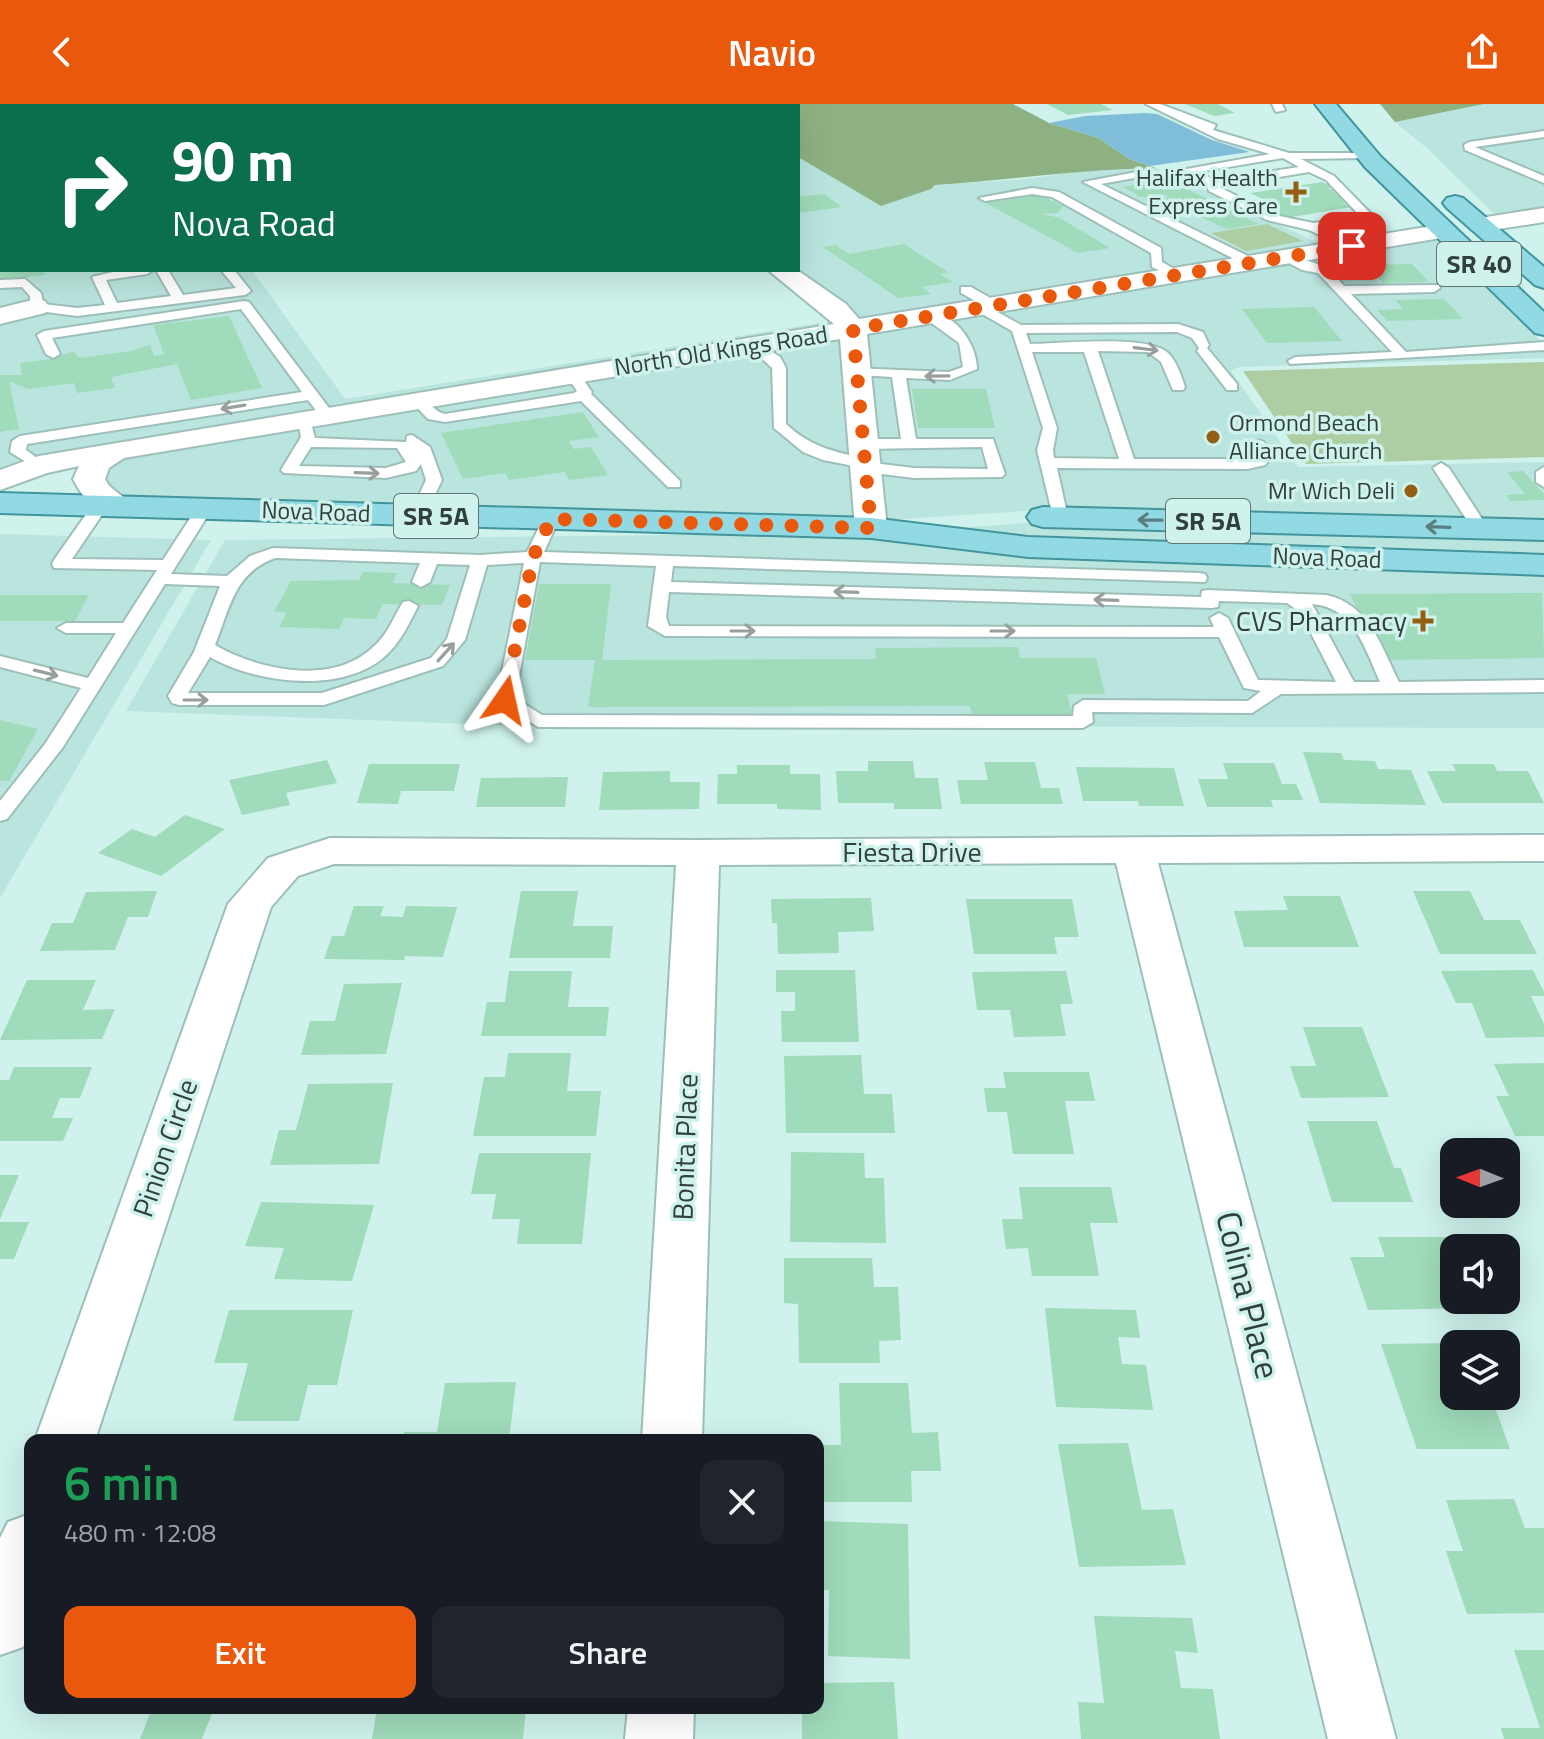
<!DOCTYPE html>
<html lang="en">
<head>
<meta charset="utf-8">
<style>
  :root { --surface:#171b24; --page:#20242c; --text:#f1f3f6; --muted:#9ea1a6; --accent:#ea580c }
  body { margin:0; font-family:"Titillium Web",sans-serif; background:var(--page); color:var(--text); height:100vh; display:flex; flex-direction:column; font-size:30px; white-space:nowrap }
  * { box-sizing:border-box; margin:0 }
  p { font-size:26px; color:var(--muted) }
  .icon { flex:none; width:44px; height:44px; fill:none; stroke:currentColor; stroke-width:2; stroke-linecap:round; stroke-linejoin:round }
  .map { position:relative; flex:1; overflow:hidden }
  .sheet { position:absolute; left:24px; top:1330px; width:800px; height:280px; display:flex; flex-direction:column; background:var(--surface); border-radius:16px; box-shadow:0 8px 32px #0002 }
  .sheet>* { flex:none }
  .hud { position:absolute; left:0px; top:0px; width:800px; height:168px; box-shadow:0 8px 32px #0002; background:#0b6e4f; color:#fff; overflow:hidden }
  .needle { width:52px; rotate:271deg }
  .buttons { position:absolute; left:1440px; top:1034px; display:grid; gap:16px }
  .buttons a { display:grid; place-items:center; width:80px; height:80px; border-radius:16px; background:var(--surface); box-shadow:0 8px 32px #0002; font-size:40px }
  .pin { position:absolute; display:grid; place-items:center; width:68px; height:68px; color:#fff; margin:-34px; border-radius:16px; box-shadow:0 4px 12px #0006 }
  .me { position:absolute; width:88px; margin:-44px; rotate:11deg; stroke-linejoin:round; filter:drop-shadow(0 0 6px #0008) }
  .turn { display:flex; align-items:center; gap:28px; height:168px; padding:0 40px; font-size:36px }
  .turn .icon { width:104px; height:104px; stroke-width:2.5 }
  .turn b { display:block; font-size:56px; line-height:68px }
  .round { display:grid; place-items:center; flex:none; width:84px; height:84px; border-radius:16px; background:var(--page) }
  .headline { display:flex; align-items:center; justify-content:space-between; height:136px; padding:0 40px }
  h1 { font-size:48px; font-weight:600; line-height:60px; color:#1e9e55 }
  .primary-button { display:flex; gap:16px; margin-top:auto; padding:16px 40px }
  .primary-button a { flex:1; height:92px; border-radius:16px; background:var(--accent); color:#fff; font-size:32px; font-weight:600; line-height:92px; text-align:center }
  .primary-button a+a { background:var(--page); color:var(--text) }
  header { display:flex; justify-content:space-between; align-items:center; height:104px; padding:0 40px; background:var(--accent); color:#fff; font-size:36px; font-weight:600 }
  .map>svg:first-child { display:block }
</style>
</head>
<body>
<header><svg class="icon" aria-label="back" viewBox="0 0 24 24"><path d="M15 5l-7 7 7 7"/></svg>Navio<svg class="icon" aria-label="share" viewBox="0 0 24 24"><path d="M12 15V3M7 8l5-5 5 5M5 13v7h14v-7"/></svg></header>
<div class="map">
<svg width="1544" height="1635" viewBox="0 0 1544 1635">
  <rect width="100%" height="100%" fill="#cff2ec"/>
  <path fill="#bae5de" d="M1484 0H1544V107L1498 114 1428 45 1395 18Z
    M798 53 881 102 934 81 1026 75 1096 65 1156 64 1325 142 862 219 794 166H798Z
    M0 129 2 166H252L345 295 832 217 837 223 108 339 0 369Z
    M1433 133 1544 240V254L1239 263 1231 267 1298 363 1544 358V420L1025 407 887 416 867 228Z
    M840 232 855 417 127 396 112 387 105 373 112 360 126 350Z
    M1028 419 1544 432V454L1030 436 939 425Z
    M856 429 1544 467V624L496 621 126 607 225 436Z
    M0 430 211 436 0 794Z"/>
  <path fill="#adcda3" d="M1267 120 1303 137 1246 147 1211 129Z
    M1544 258V353L1306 360 1243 267Z"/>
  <path fill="#8eb183" d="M708 0H1013L1049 19 1099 34 1129 55 1156 64C1082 65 1009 76 935 81L931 85 881 102 798 53V2Z
    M1380 0H1484L1395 18Z"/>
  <path fill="#7fbdd9" d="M1145 9 1157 10 1212 36 1250 48 1150 62 1129 55 1099 34 1049 19 1085 12Z"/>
  <path fill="#a0dbbb" d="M1047 0H1101L1113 6 1068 11Z
    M1185 0H1218L1235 9 1214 12Z
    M1168 76 1259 120 1227 125 1167 98 1169 97 1163 94 1169 93 1164 90 1149 94 1135 92 1138 91 1122 83Z
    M1322 78 1334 84H1328L1340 89 1336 90 1348 98 1343 99 1352 103 1280 115 1252 102 1271 99 1250 89Z
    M824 90 842 103 798 109V93Z
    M1037 90 1063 102 1058 109 1042 110 1060 114 1110 144 1078 149 984 98Z
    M904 140 949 169 940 170 953 178 921 183 931 190 898 194 823 143 835 141 849 150Z
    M1412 160 1429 178 1383 179 1367 161Z
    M0 166H43L45 171 0 176Z
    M1444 195 1463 215 1387 217 1377 206 1403 205 1395 196Z
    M1314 203 1342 237 1267 239 1242 205Z
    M229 212 262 284 191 296 177 260 111 273 115 284 77 289 74 279 28 285 9 277 19 325 0 328V271H22L20 259 51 255 73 247 80 254 131 247 150 241 154 252 164 250 153 221Z
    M912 285H986L995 324H918Z
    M583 308 599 333 569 337 574 345 591 343 608 371 569 376 565 368 509 376 505 369 463 375 441 329Z
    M1523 367 1544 390V396L1510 397 1506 391 1525 390 1507 368Z
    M363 468 397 469 392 479 450 481 442 501 383 500 376 515 344 514 339 525 279 523 287 508H274L291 477 359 476Z
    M539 480H611L602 556 876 555 875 544 1018 543 1020 554H1096L1105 590H1067L1072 610H972L970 602 588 603 595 556H525Z
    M1542 489 1544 554 1384 556 1350 490Z
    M0 491H89L75 517H0Z
    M0 616 38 625 9 677H0Z
    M1303 648 1341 649 1344 656 1375 657 1378 665 1411 666 1426 701 1320 699Z
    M327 656 337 679 286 689 290 701 242 711 229 676Z
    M868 657H913L915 674H938L942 705H894V699H838L836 667H868Z
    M984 658H1035L1041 684H1059L1063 700H961L957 676H988Z
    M1223 659H1274L1282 680H1296L1303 696H1271L1273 703H1207L1198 675H1228Z
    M369 660H460L454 687H401L398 700 357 699Z
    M1452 660H1494L1497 667H1528L1544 699H1442L1427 667H1456Z
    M737 661H790V670H820L821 706 777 705V700H717L718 670H737Z
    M1076 663 1174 664 1184 702H1139L1138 697H1083Z
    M670 667V678H700L699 705 599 706 603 668Z
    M568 673 565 703H476L481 674Z
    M185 711 225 725 161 772 98 749 132 725 155 733Z
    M157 787 148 813H128L115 846 40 847 52 819H73L86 788Z
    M521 787H578L573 822H613L610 854H509Z
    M1413 787H1470L1484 816H1520L1537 850H1440Z
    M1283 792H1340L1359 843H1244L1234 807 1288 806Z
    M871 794 874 827 838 828 839 849 778 850 777 819H772L771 795Z
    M966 795H1072L1079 833H1054L1057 850H974Z
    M354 802H384L380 812 403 813 406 802 457 803 443 853 405 852 404 856 324 855 332 832H344Z
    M776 866H855L859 938H782L781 907H795V888H776Z
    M1533 866 1544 888V892H1531L1544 920V933L1486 934 1472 899H1456L1441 867Z
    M509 867H572L568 903H609L606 932H481L487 898H505Z
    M1066 867 1073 900H1060L1066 932 1014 933 1010 906H977L972 868Z
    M27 876H96L83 906 115 905 102 935 0 936Z
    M402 879 386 950 301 951 310 917H335L344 880Z
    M1303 923H1362L1389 993 1301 994 1290 962H1316Z
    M508 949H571L567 987H601L596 1032H473L484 973H505Z
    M861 951 864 990H892L895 1029H786L784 952Z
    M1544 959V1032H1515L1496 992H1509L1494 960Z
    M14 963H92L80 994H60L52 1014H73L63 1037H0V976H9Z
    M1003 968H1089L1095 997H1065L1074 1050H1013L1007 1008H987L984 984H1006Z
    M393 979 379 1060 270 1061 279 1026H296L308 980Z
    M1307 1017H1377L1394 1064H1401L1413 1098H1332Z
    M791 1048 864 1049 865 1074H884L886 1139 790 1138Z
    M479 1049H591L582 1140H517L520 1115H492L496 1090H471Z
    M0 1071H19L0 1115Z
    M1019 1083H1111L1118 1119H1090L1099 1172H1032L1028 1144 1006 1145 1002 1115H1023Z
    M261 1098 374 1101 352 1177 274 1175 284 1144 245 1142Z
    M0 1118H29L14 1155H0Z
    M1378 1133H1460L1464 1144H1454V1196H1485L1488 1204 1368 1206 1350 1153H1385Z
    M784 1154H872L874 1183H898L901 1236 879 1237 880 1259H799L798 1200 784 1199Z
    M1045 1204 1136 1206 1140 1234 1118 1233 1122 1260 1146 1261 1153 1306 1056 1303Z
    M229 1206H353L337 1281H308L299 1317H233L248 1259H214Z
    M1454 1239V1292H1491L1510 1345H1417L1381 1240Z
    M516 1278 509 1336H403L404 1328H437L445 1279Z
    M839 1279H908L912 1329 938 1328 941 1367H911L912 1398H818V1341H841Z
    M1128 1339 1142 1406 1173 1405 1186 1461 1079 1463 1058 1340Z
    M1514 1395 1525 1424H1544V1509L1467 1510 1446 1447H1463L1446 1396Z
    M818 1417 908 1420 910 1555 828 1552 829 1486H818Z
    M1094 1512 1192 1514 1198 1549 1175 1547 1181 1584 1213 1585 1220 1635H1081L1078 1598 1104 1599Z
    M1514 1546H1544V1635H1504L1501 1624H1540Z
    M894 1578 898 1635H802V1604H818V1579Z
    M152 1604H214L202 1635H140Z
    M377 1604H526L523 1635H372Z"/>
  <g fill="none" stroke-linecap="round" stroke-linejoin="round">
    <g stroke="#9ebfb9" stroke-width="4">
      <path id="lane" d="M0 0H7L8 2H2V5Z
        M146 0H160L145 2Z
        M576 0H602L575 2Z
        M669 0H681L682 2H670Z
        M1146 0H1160L1216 21 1213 26 1289 49H1370V53L1366 54 1301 55 1334 72 1376 115 1326 125 1356 139V145L1352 146 1309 126 1267 116 1209 87 1207 81 1181 66 1270 50 1218 35ZM1283 54 1299 63 1215 76 1198 68ZM1309 68 1326 76 1361 113 1313 119 1275 111 1219 83Z
        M1272 0H1282L1285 6 1276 8Z
        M1544 27V33L1475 43 1544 72V79L1465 46 1464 41 1469 38Z
        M1147 66 1151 67V71L1101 80 1256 156V162H1248L1083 78Z
        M1032 84 1059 88 1161 144 1162 158 1185 171 1179 175 1152 163 1151 149 1052 93 1032 90 985 97 979 94Z
        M1283 150C1287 150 1321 161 1326 163 1333 167 1339 177 1344 182L1439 181 1440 184 1434 188 1351 190 1406 248 1544 238V246L1290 260 1288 257 1295 253 1392 248 1318 169 1302 166 1283 156Z
        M121 166H153L147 170 106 176 117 199 171 192 156 166H168L183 191 236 184 221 166H234L251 187 245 191 77 212 31 206 30 192 22 183 0 184V176L25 175 41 189 43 200 77 204 105 201 92 173Z
        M961 183H971L999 199 1001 202 994 206 1021 221 1178 220 1203 228 1209 241 1207 244 1237 280V286H1227L1197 247 1199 244 1192 234 1177 228 1026 229 1030 240C1060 240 1147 230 1168 249 1177 258 1181 271 1185 283L1183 286H1173L1161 258 1148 248 1098 247 1134 355H1247L1257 352 1251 341 1259 336 1264 338 1273 352 1265 361 1247 365 1057 364 1068 414 1060 419 1054 417 1037 346 1043 324 1012 227 977 207 975 204 981 200 961 189ZM1032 248H1084L1119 355 1054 354 1053 346 1057 324Z
        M244 197 249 198 332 308V314H322L308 296 27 340 26 346 47 361 39 366 10 348 12 337 20 332 302 288 241 205 52 234 60 250 53 254 46 250 37 231 44 227Z
        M926 209C954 206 977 240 977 265L950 276 906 274 916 335H993L1005 370 1002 373 914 374 866 368 859 363 823 356 803 348 774 324 772 264 748 241 755 237 780 253 786 264V320C813 345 837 348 871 356L873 359 914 364 988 365 982 343 864 345 856 340 864 335H901L892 273 857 271 852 270V264L949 268 963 263 959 239 926 215Z
        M573 267 578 268 592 288 591 290 680 377V383H668L581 297 445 318 428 315 410 296 417 292C429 295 433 308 445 310L574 289 577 287 566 271Z
        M299 312 311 319 315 334 406 338 407 332 412 331 430 343 442 376 424 414 418 416 410 411 426 376 421 360 416 367 386 374 284 369 281 366 301 333 299 323 292 316ZM311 343 397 344 406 358 386 364 299 362Z
        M1441 359 1449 364 1488 424 1486 427 1480 429 1472 424 1433 364Z
        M1544 363V383L1536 378V368Z
        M100 397 108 402 72 455 163 456 198 402H210L212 405 171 470 227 472 250 452 273 444 480 451 527 448 543 415 551 410 559 415 544 448 1199 469 1205 470 1207 474 1205 478 673 462 671 478 1201 493 1202 487 1208 486 1326 491C1369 500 1381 542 1399 578L1544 576V588L1281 590 1252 609 1092 608 1093 618 1083 624 538 623 496 596 524 459 487 461 465 536 443 562 324 601H179L172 599 168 592 194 548 220 482 165 480 63 643 7 715 0 717V697L45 640 81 584 0 563V552L88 574 116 529H66L57 524 66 519H123L157 466 54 464 52 460 54 456 94 399ZM275 454 420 459 412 478 421 483 430 478 437 460 470 461 447 535 431 554 322 589H188L210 553C255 579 340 590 383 554 399 541 409 520 418 502L409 497 403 498C393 514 387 532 372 544 331 582 258 566 215 541 230 504 234 469 275 454ZM540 458 656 462 648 522 665 532 1219 533 1244 584 1261 587 1248 597 1083 596 1074 602 1073 612 542 611 515 594ZM669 488 1212 504 1218 503 1219 497 1287 499 1300 508 1336 578 1258 576 1228 514 1219 509 1210 514 1214 523 669 522 666 513ZM1312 500C1354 503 1365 545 1380 578H1354Z"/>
    </g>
    <g stroke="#9ebfb9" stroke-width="4">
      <path id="street" d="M540 0H562L563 2H541Z
        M1544 104V118L1480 128 1472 126 1468 121 1472 116 1480 114Z
        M1445 120 1453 122 1457 127 1453 132 867 230 887 424 883 431 871 434 859 431 855 424 840 235 124 354 109 364 105 375C111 388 124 390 132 402L127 409C101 415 84 397 73 375L79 362 47 369 0 386V366L39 352 834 220 768 166H797L846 200 859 215Z
        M36 195 45 197 49 203 45 209 0 220V204Z
        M1544 731V757L1158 759 1396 1635H1328L1116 759 719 761 702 1336H642L676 761 334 760 298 772 271 803 95 1336H35L228 800 268 754 330 734 698 736Z
        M30 1410V1528L23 1543 0 1551V1434L8 1418Z
        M628 1604H694L693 1635H625Z"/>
    </g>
    <g stroke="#42949d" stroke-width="4">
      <path id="primary" d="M1315 0H1336L1381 53 1544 208V231L1535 229 1365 63Z
        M1455 92 1463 94 1544 163V184L1535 181 1447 104 1443 99 1447 94Z
        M0 389 871 414 1028 433 1544 451V471L1028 453 871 434 0 409Z
        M1043 403 1544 416V436L1043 423 1032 420 1027 413 1032 406Z"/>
    </g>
    <use href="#lane" fill="#fff" fill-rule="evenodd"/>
    <use href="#street" fill="#fff" fill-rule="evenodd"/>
    <use href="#primary" fill="#92dae3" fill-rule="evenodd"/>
  </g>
  <defs><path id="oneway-shaft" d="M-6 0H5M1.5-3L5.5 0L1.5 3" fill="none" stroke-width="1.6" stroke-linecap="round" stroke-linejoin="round" transform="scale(2)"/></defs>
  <g stroke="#98a09e">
    <use href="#oneway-shaft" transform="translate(1146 245) rotate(7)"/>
    <use href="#oneway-shaft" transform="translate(937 272) rotate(179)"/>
    <use href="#oneway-shaft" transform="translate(233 303) rotate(171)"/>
    <use href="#oneway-shaft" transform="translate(367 369) rotate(2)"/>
    <use href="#oneway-shaft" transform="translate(846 488) rotate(-178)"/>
    <use href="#oneway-shaft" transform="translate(1106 496) rotate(-178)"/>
    <use href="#oneway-shaft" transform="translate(743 527)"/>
    <use href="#oneway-shaft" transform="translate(1003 527)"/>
    <use href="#oneway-shaft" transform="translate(446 548) rotate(-48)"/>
    <use href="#oneway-shaft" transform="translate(46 569) rotate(14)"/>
    <use href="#oneway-shaft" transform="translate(196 596)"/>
  </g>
  <g stroke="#587e7f">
    <use href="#oneway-shaft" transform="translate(1150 416) rotate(-179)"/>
    <use href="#oneway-shaft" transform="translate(1438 423) rotate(-178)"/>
  </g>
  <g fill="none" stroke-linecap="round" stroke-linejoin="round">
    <path stroke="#ea580c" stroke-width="14" stroke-dasharray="0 25.2" d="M505 596 533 453 551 415 871 424 853 225 1352 142"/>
  </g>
  <g fill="#936013" stroke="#cff2ec" stroke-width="3">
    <path d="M1292 76h8v8h8v8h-8v8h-8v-8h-8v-8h8z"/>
    <circle cx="1213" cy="333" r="8"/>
    <circle cx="1411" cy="387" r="8"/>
    <path d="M1419 505h8v8h8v8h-8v8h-8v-8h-8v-8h8z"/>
  </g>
  <g text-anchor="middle" stroke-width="7" stroke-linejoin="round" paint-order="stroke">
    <g font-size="24" fill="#32403d" stroke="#cff2ec" text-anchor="end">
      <text x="1278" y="82">Halifax Health<tspan x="1278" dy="28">Express Care</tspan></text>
      <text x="1229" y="327" text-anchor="start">Ormond Beach<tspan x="1229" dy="28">Alliance Church</tspan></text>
      <text x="1395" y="395">Mr Wich Deli</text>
    </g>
    <g font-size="24" fill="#32403d" stroke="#cff2ec">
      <text transform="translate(721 247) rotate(-9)" y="8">North Old Kings Road</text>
      <text transform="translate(316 408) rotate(2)" y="8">Nova Road</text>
      <text transform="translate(1327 454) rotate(2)" y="8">Nova Road</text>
    </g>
    <g fill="#cff2ec" stroke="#617572" stroke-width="2">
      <rect x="1437" y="138" width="84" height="44" rx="6"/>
      <rect x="394" y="390" width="84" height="44" rx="6"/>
      <rect x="1166" y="395" width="84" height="44" rx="6"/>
    </g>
    <g font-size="26" font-weight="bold" fill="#32403d">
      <text x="1479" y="169">SR 40</text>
      <text x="436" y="421">SR 5A</text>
      <text x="1208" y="426">SR 5A</text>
    </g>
    <g font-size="28" fill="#32403d" stroke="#cff2ec" text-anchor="end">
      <text x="1407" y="527">CVS Pharmacy</text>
    </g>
    <g font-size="28" fill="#32403d" stroke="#cff2ec">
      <text x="912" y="758">Fiesta Drive</text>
      <text transform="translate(685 1043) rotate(-88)" y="10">Bonita Place</text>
      <text transform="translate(165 1044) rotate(-71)" y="10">Pinion Circle</text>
    </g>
    <g font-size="34" fill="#32403d" stroke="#cff2ec">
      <text transform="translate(1248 1191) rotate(76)" y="12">Colina Place</text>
    </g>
  </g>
</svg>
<div class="buttons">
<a><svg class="needle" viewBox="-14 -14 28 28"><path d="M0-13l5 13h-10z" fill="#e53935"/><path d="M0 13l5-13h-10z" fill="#9ea1a6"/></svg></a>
<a><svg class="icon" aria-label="sound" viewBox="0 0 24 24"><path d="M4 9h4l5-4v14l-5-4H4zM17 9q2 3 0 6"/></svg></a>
<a><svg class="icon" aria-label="layers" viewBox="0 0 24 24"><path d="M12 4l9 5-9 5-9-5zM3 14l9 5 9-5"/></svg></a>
</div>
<div class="pin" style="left:1352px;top:142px;background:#d93025"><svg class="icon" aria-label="arrive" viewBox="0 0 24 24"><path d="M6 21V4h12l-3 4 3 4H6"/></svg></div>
<svg class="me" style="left:505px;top:596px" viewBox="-20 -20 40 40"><path d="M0-17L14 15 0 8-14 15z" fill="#ea580c" stroke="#fff" stroke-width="4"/></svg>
<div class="hud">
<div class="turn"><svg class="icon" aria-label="right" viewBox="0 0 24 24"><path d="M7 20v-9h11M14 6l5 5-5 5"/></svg><div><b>90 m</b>Nova Road</div></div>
</div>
<section class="sheet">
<div class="headline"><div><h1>6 min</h1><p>480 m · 12:08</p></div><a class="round"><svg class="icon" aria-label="close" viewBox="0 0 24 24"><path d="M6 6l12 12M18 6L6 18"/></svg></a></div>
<div class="primary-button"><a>Exit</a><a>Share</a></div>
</section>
</div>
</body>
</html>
